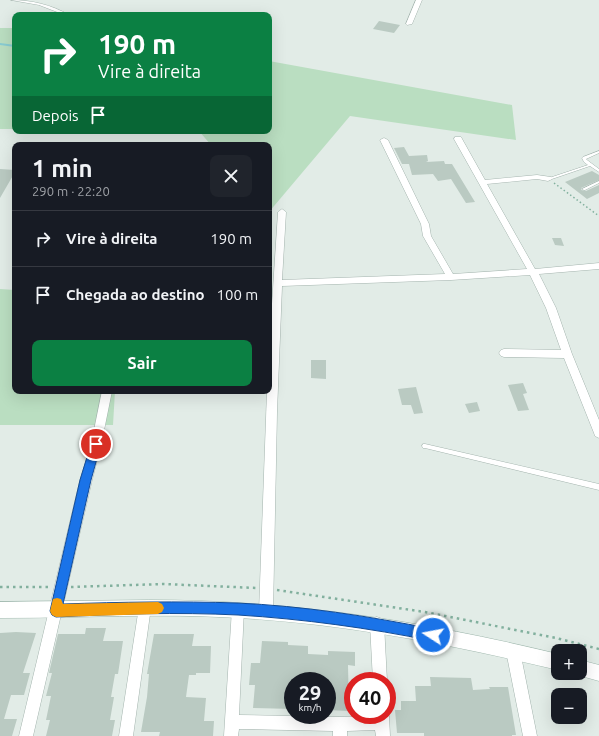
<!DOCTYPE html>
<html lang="pt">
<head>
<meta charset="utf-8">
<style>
  :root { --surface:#171b24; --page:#20242c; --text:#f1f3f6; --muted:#9ea1a6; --line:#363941; --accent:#0b8043 }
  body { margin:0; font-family:Ubuntu,sans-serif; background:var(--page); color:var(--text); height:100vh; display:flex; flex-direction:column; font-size:15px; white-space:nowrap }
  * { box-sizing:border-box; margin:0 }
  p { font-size:13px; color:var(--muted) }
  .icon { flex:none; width:22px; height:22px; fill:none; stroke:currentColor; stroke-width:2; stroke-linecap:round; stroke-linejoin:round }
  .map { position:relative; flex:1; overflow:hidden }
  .sheet { position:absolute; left:12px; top:142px; width:260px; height:252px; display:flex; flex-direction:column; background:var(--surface); border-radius:8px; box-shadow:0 4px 16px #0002 }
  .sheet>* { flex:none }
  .banner { position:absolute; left:12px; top:12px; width:260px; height:122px; border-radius:8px; box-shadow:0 4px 16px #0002; background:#0b8043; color:#fff; overflow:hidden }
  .buttons { position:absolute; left:551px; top:644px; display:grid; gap:8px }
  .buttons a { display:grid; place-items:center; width:36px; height:36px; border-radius:8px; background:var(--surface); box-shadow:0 4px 16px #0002; font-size:20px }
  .speed { position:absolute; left:284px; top:672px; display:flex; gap:8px; font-size:20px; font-weight:700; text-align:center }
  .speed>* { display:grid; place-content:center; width:52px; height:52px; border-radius:50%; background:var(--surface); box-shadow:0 4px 16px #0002; line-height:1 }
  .speed small { font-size:10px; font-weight:400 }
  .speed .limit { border:6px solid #d22; background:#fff; color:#111 }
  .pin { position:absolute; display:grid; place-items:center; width:34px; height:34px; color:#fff; margin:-17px; border:2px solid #fff; border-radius:50%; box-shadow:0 1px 4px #0007 }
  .me { position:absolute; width:44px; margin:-22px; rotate:281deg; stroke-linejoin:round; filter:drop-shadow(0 0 3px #0008) }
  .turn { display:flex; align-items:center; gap:14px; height:84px; padding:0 20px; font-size:18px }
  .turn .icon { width:52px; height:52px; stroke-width:2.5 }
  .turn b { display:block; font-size:28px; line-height:34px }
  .then { display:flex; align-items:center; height:38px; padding:0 20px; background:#0003; gap:8px; font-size:15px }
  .round { display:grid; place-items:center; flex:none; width:42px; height:42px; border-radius:8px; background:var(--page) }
  .summary { display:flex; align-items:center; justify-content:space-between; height:68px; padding:0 20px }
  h1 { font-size:24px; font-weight:700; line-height:30px }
  .button { display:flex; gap:8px; margin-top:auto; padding:8px 20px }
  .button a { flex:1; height:46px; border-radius:8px; background:var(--accent); color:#fff; font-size:16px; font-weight:700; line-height:46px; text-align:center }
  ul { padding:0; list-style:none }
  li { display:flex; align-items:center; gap:12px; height:56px; padding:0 20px; border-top:1px solid var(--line) }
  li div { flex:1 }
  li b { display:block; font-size:15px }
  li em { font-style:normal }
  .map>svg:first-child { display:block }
</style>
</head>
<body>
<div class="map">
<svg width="599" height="736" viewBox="0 0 599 736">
  <rect width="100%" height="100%" fill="#e2ece7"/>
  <path fill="#badec1" d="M0 28H15V129H0Z
    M269 61 512 105 516 140 350 116 269 212V145H211L199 131H269Z
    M0 289 15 290V391H115L113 425H0Z"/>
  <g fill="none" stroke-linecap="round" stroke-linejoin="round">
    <path stroke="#89ccd2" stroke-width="2" d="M0 44 15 46"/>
  </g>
  <path fill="#bacac2" d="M379 21 400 25 394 33 373 29Z
    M404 147 409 156 427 155 428 161 426 162 444 161 445 164H452L475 202 466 203 451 179 438 181 433 174 412 175 409 164H402L394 148Z
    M0 169 15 170V172L0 198Z
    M592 171 599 175V180L581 188V190L586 191 599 185V193L587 199 565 182Z
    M552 238H561L564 246 555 245Z
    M311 360H326V379L311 378Z
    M523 383 527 393 523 394 529 410 518 411 508 385Z
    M416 387 423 413 414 414 411 405H402L398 389Z
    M477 402 480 411 469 413 465 404Z
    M86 628H106L103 641H123L118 674H115L111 697H114L110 720H115L112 736H46L50 720H46L51 696H46L52 673H49L58 634H85Z
    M16 632 36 633 23 673H30L24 695H11L4 719H17L12 736H0V633Z
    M154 634H194L192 646H211L210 673H196V675H189L186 697 206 698 204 721H214L213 736H159L160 732H141L147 697 149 674H147Z
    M262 641 288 642V645L308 646V654L328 655V651L355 652V666L348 665 349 711 327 710V681H293V709L253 708 255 685H249L251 663H260Z
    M430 677 471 678 473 690 490 689 489 687H508L516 735H512V736H424V733H397L395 710H401V701H416L415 686H431Z"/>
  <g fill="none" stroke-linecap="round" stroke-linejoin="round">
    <g stroke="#a4b4ae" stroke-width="1">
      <path id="lane" d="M11 0C31 0 52 5 69 15H65L39 5Z
        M599 151V153L586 159 587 160 599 169V172L590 166 549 180H548L546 179 588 165 584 162 582 158 583 157Z
        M599 181V183L585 190H584L582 189Z
        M423 444H425L599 484V490L425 448H423L422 446Z"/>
    </g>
    <g stroke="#a4b4ae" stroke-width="1">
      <path id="street" d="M416 0H422L412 24 407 25 406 24Z
        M455 137H461L485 180 537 175 551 177 552 179 548 181 537 179 487 184 535 269 599 263V269L539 274 556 308 572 354 599 420V438L595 436 594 433 564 358 504 357 501 356 499 353 501 350 504 349 561 350 546 308 530 275 451 280 282 286 277 412 273 612 271 617 266 619 261 617 259 612 267 391H269V350L278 212 282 209 286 212 282 280 445 274 423 236 421 224 380 140 384 138 388 140 429 224 431 236 453 274 527 269 454 139Z
        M102 391H112L101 445 92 480 33 736H19L80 480 91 445Z
        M145 601 150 602 151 607 133 736H119L139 607 140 602Z
        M238 603 243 604 244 609 239 715 340 717 387 715V711L389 716 390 736H376L375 730 347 731V736H333V731L239 729 238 736H224L232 609 233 604Z
        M377 617 382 619 384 624 387 681H373L370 624 372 619Z
        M513 644 518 646 520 651 537 736H523L506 651 508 646Z"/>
    </g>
    <g stroke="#a0b8ae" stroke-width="1">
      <path id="secondary" d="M149 600C289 600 422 621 558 654V670C453 645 347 624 239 618 159 613 80 618 0 618V602Z
        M580 660 599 665V681L574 674 580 673Z"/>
    </g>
    <path stroke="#82b09e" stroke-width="1.5" stroke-dasharray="1.5 2.5" stroke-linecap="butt" d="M554 183 599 216"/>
    <path stroke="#82b09e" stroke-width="2.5" stroke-dasharray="2.5 4" stroke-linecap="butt" d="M0 587H51
      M71 587 163 584 257 588
      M277 590 425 612 556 638 599 649"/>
    <use href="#lane" fill="#fff" fill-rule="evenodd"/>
    <use href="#street" fill="#fff" fill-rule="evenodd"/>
    <use href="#secondary" fill="#fff" fill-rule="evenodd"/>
  </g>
  <path fill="#1a73e8" stroke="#114b97" d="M96 440 100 441 101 444 91 480 63 604C121 602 179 601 237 603 303 606 368 616 433 629L437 631 439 635 437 639 433 641C369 628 303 619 238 615 177 612 116 614 56 617L52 615 50 611 80 480 91 444 93 441Z"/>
  <path fill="#f59e0b" d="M57 598 61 599 63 604 158 602 162 604 164 608 162 612 158 614 56 617 52 615 50 611 53 599Z"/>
</svg>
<div class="buttons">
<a>+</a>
<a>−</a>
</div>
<div class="speed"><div>29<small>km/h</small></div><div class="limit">40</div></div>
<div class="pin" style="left:96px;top:444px;background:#d93025"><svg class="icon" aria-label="arrive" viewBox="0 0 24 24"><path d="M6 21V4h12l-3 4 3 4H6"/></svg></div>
<svg class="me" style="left:433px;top:635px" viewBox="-20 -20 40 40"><circle r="17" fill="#1a73e8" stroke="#fff" stroke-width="3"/><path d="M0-11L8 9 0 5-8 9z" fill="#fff"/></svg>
<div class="banner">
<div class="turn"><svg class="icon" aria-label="right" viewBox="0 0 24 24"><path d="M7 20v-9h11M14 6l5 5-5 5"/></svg><div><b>190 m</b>Vire à direita</div></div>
<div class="then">Depois<svg class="icon" aria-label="arrive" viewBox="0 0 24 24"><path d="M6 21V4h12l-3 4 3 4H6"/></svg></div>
</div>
<section class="sheet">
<div class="summary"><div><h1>1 min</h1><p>290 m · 22:20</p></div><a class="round"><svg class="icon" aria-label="close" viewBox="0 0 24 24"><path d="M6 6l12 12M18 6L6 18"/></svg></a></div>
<ul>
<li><svg class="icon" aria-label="right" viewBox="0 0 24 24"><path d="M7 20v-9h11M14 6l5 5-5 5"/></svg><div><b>Vire à direita</b></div><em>190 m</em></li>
<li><svg class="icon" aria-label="arrive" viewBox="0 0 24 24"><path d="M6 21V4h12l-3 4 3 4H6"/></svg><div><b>Chegada ao destino</b></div><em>100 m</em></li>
</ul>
<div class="button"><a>Sair</a></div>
</section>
</div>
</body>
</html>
